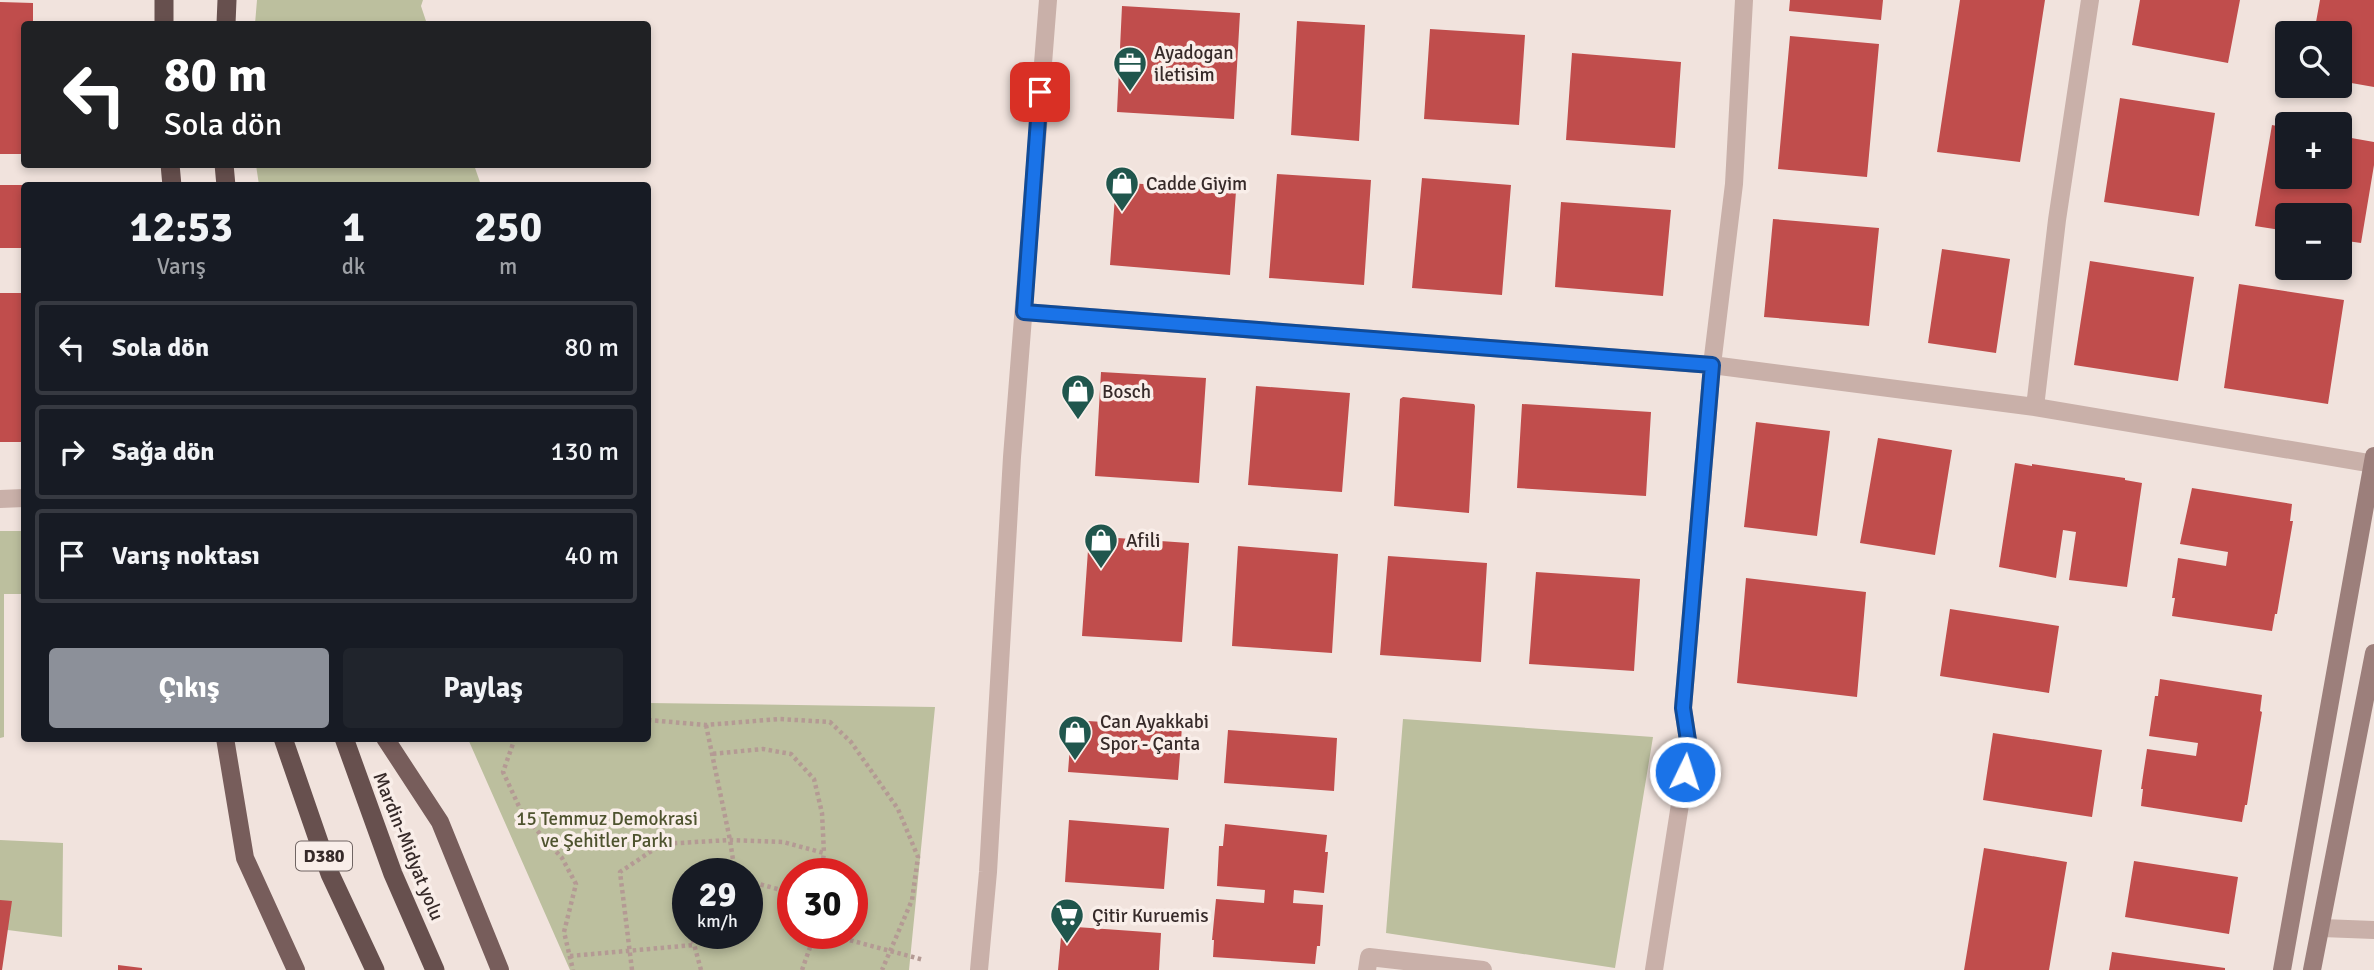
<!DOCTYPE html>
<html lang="tr">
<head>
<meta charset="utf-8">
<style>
  :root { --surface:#171b24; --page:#20242c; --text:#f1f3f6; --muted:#9ea1a6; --line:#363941; --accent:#8c9099 }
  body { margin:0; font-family:Signika,sans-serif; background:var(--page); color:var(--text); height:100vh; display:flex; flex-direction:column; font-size:26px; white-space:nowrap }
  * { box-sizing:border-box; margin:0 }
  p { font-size:23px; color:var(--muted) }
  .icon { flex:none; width:38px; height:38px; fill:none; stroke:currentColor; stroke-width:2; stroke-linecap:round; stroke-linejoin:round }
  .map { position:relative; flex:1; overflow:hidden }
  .drawer { position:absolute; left:21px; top:182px; width:630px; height:560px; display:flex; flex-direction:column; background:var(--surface); border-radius:7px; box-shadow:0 4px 10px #0003 }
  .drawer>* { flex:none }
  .top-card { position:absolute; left:21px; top:21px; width:630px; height:147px; border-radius:7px; box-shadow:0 4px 10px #0003; background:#202124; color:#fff; overflow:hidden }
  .fabs { position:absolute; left:2275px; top:21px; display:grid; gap:14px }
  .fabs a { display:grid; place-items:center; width:77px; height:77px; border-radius:7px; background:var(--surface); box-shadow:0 4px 10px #0003; font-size:35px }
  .speed { position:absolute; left:672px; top:858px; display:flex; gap:14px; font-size:35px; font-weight:700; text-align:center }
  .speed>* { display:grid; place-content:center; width:91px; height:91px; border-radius:50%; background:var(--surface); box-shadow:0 4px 10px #0003; line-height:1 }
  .speed small { font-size:18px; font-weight:400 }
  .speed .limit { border:10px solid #d22; background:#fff; color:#111 }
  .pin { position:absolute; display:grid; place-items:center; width:60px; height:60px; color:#fff; margin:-30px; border-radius:14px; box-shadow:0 4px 10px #0006 }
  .me { position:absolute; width:77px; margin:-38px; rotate:4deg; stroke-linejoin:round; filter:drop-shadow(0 0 5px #0008) }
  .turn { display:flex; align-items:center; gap:24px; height:147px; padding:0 28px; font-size:32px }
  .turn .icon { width:91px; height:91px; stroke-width:2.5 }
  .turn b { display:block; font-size:49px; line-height:60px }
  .eta { display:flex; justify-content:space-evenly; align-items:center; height:119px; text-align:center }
  .eta b { font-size:42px; font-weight:800; line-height:49px }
  .cta { display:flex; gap:14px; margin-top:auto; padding:14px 28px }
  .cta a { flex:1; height:80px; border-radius:7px; background:var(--accent); color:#fff; font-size:28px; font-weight:800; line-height:80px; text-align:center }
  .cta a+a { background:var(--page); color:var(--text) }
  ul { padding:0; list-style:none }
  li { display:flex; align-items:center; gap:21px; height:94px; margin:0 14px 10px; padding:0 14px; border:4px solid var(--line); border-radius:7px }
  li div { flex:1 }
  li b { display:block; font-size:26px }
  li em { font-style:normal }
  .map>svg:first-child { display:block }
</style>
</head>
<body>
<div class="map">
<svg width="2374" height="970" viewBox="0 0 2374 970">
  <rect width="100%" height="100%" fill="#f1e3dd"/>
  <path fill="#bcbf9e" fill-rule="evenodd" d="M257 0H423L421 6 427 24H255Z
    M256 165H474L481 185H259Z
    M0 531H24V594H4V737L0 738Z
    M648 703 935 707 909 970H570L468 739 648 738ZM688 873H747V933H688ZM793 873H852V933H793Z
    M1403 719 1653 737 1615 968 1386 933Z
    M0 840 63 843 62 937 0 929Z"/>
  <path fill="#c04d4c" d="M1790 0H1883L1881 20 1789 11Z
    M1960 0H2045L2020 162 1937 152Z
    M2140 0H2240L2228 63 2132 45Z
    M2320 0H2374V87L2340 81V33H2314Z
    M0 2 33 3V24H24V154H0Z
    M1122 6 1240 13 1234 119 1117 112Z
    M1297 21 1365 25 1359 141 1291 135Z
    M1430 29 1525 35 1519 125 1424 119Z
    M1790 36 1879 44 1867 177 1778 169Z
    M1572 53 1681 62 1675 148 1566 140Z
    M2120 98 2215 113 2199 216 2104 202Z
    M2272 125 2287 128V177H2340V136L2374 142V165L2361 243 2340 240V215H2287V231L2255 226Z
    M1277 174 1371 180 1364 285 1269 278Z
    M1422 178 1511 185 1502 295 1412 288Z
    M1116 182 1236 191 1230 275 1110 265Z
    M0 185H24V248H0Z
    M1561 202 1671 210 1663 296 1555 287Z
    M1773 219 1879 228 1869 326 1764 317Z
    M1942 249 2010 259 1996 353 1928 343Z
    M2090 261 2194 277 2178 381 2074 365Z
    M2239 284 2344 300 2328 404 2224 388Z
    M0 293H24V442H0Z
    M1101 372 1206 378 1199 483 1095 476Z
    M1256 386 1350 393 1342 492 1248 485Z
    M1403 397 1474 404 1475 406 1469 513 1394 506 1400 399Z
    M1522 404 1651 412 1646 496 1517 488Z
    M1756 422 1830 431 1817 536 1744 527Z
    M1878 438 1952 450 1935 555 1860 543Z
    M2015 463 2032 466V464L2125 478V480L2142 483 2127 587 2069 580 2076 532 2063 530 2056 578 1999 567Z
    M2192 488 2292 504 2290 521H2293L2277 614H2275L2272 631 2172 616 2175 598H2172L2178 558 2226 566 2228 552 2180 544Z
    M1089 536 1189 543 1182 642 1082 636Z
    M1238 546 1338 554 1332 653 1232 646Z
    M1388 556 1487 563 1481 662 1380 655Z
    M1536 572 1640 579 1634 671 1529 664Z
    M1746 578 1866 592 1857 697 1737 683Z
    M1950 609 2059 626 2049 693 1940 676Z
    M2160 679 2262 695 2260 711 2262 712 2247 805H2245L2242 822 2141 806 2143 789H2141L2147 749 2196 756 2198 743 2149 736 2155 696H2158Z
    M1072 720 1182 727 1178 780 1068 772Z
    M1228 730 1337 738 1334 791 1224 783Z
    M1993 733 2102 750 2092 817 1983 800Z
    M1069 820 1169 828 1164 889 1065 882Z
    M1225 824 1327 835 1325 852H1328L1324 893 1294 890 1293 903 1323 905 1320 946H1317L1315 964 1213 957 1214 940H1212L1216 899 1264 903 1265 890 1217 886 1219 846H1223Z
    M1984 848 2067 862 2049 970H1964Z
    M2134 861 2238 877 2229 934 2125 917Z
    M0 900 12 901 2 970H0Z
    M1062 926 1161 933 1159 970H1058Z
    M2112 952 2225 968V970H2109Z
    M118 965 142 968V970H118Z"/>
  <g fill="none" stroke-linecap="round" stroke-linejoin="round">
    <path stroke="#b49a94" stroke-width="4.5" stroke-dasharray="3.5 3.5" stroke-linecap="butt" d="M648 720 706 725 779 719 830 722 851 742 898 809 918 857 912 900 882 970
      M706 725 730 840 735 873
      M515 738 503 772 523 815 562 858 576 884 564 932 573 970
      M821 873 824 853
      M747 881 793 893
      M691 933 701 970
      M823 933 924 960
      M570 956 694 945
      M632 970 620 872 662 844 730 840 783 842 824 853 822 813 814 779 791 754 763 749 711 754
      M802 970 815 933"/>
    <path stroke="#c9b0a9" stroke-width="18" d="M1024 312 1712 365 2035 407 2374 464
      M2035 407 2057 220 2090 0
      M2322 928 2374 930
      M1367 970 1369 957 1483 970
      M1654 970 1689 747 1683 708 1712 365 1734 184 1744 0"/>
    <path stroke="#c9b0a9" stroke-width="18" d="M0 499 24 498
      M979 970 988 872 1012 457 1048 0"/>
    <path stroke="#9c7f7b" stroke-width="18" d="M2282 970 2374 456
      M2312 970 2374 653"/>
    <path stroke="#775d5b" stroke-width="18" d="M225 738 245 858 296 970
      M385 738 440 822 500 970"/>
    <path stroke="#67504e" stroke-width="19" d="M164 24V0
      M226 24 227 0
      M170 164 172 186
      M224 164 226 186
      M283 738 330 874 375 970
      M344 738 393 874 435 970"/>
  </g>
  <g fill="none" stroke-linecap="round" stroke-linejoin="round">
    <g stroke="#114b97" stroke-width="18">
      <path id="route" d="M1040 92 1024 312 1712 365 1683 708 1689 747 1685 772"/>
    </g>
    <use href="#route" stroke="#1a73e8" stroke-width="12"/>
  </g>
  <defs>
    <g id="office-pin" transform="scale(1.75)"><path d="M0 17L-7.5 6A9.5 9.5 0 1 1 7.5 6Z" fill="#20564d" stroke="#f9eee9"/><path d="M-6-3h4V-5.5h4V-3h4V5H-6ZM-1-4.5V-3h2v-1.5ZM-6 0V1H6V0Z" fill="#fff"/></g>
    <g id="shop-pin" transform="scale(1.75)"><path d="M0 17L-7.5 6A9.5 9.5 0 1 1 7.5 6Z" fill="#20564d" stroke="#f9eee9"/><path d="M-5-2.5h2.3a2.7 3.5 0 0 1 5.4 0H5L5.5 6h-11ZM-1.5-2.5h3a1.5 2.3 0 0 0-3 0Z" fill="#fff"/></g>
    <g id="supermarket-pin" transform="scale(1.75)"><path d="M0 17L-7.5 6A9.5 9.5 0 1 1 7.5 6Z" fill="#20564d" stroke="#f9eee9"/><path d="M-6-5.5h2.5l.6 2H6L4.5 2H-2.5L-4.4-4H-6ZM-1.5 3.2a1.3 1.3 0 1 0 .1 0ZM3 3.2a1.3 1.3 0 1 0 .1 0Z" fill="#fff"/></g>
  </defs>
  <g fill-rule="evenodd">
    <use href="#office-pin" x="1130" y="63"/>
    <use href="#shop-pin" x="1122" y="183"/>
    <use href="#shop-pin" x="1078" y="391"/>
    <use href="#shop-pin" x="1101" y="540"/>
    <use href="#shop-pin" x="1075" y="732"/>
    <use href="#supermarket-pin" x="1067" y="915"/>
  </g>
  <g text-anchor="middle" stroke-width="7" stroke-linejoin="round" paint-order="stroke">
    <rect fill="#f9eee9" stroke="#706563" stroke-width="2" x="296" y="841.5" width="56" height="29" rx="5"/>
    <g font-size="18" font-weight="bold" fill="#362a29">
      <text x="324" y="862">D380</text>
    </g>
    <g font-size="19" fill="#362a29" stroke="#f9eee9" text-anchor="start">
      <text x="1154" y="59">Ayadogan<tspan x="1154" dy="22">iletisim</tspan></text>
      <text x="1146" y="190">Cadde Giyim</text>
      <text x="1102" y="398">Bosch</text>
      <text x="1126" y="547">Afili</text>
      <text x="1100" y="728">Can Ayakkabi<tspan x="1100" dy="22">Spor - Çanta</tspan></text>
      <text x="1092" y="922">Çitir Kuruemis</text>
    </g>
    <g font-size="19" fill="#4e532e" stroke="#f9eee9">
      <text x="607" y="825">15 Temmuz Demokrasi<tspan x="607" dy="22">ve Şehitler Parkı</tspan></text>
    </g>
    <g font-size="19" fill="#362a29" stroke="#f9eee9">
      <text transform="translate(409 846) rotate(68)" y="7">Mardin-Midyat yolu</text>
    </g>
  </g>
</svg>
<div class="fabs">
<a><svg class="icon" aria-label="search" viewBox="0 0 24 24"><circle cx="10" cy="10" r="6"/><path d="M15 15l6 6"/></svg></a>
<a>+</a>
<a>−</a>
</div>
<div class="speed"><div>29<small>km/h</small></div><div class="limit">30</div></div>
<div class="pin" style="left:1040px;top:92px;background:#d93025"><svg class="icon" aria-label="arrive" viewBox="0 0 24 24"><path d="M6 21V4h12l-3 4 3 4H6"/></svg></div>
<svg class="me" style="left:1685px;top:772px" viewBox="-20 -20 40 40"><circle r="17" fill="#1a73e8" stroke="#fff" stroke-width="3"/><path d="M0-11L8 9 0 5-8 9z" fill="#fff"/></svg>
<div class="top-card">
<div class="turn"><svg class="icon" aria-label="left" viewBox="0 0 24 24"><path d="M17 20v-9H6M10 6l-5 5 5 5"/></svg><div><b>80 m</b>Sola dön</div></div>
</div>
<section class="drawer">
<div class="eta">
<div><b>12:53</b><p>Varış</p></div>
<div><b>1</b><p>dk</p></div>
<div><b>250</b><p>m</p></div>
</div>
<ul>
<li><svg class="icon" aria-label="left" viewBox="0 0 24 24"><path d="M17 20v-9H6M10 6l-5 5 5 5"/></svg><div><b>Sola dön</b></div><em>80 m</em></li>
<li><svg class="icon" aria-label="right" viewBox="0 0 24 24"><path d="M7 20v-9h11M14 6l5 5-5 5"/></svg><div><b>Sağa dön</b></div><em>130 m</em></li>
<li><svg class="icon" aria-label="arrive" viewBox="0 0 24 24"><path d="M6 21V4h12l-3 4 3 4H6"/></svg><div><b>Varış noktası</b></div><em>40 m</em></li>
</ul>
<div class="cta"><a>Çıkış</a><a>Paylaş</a></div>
</section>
</div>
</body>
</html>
